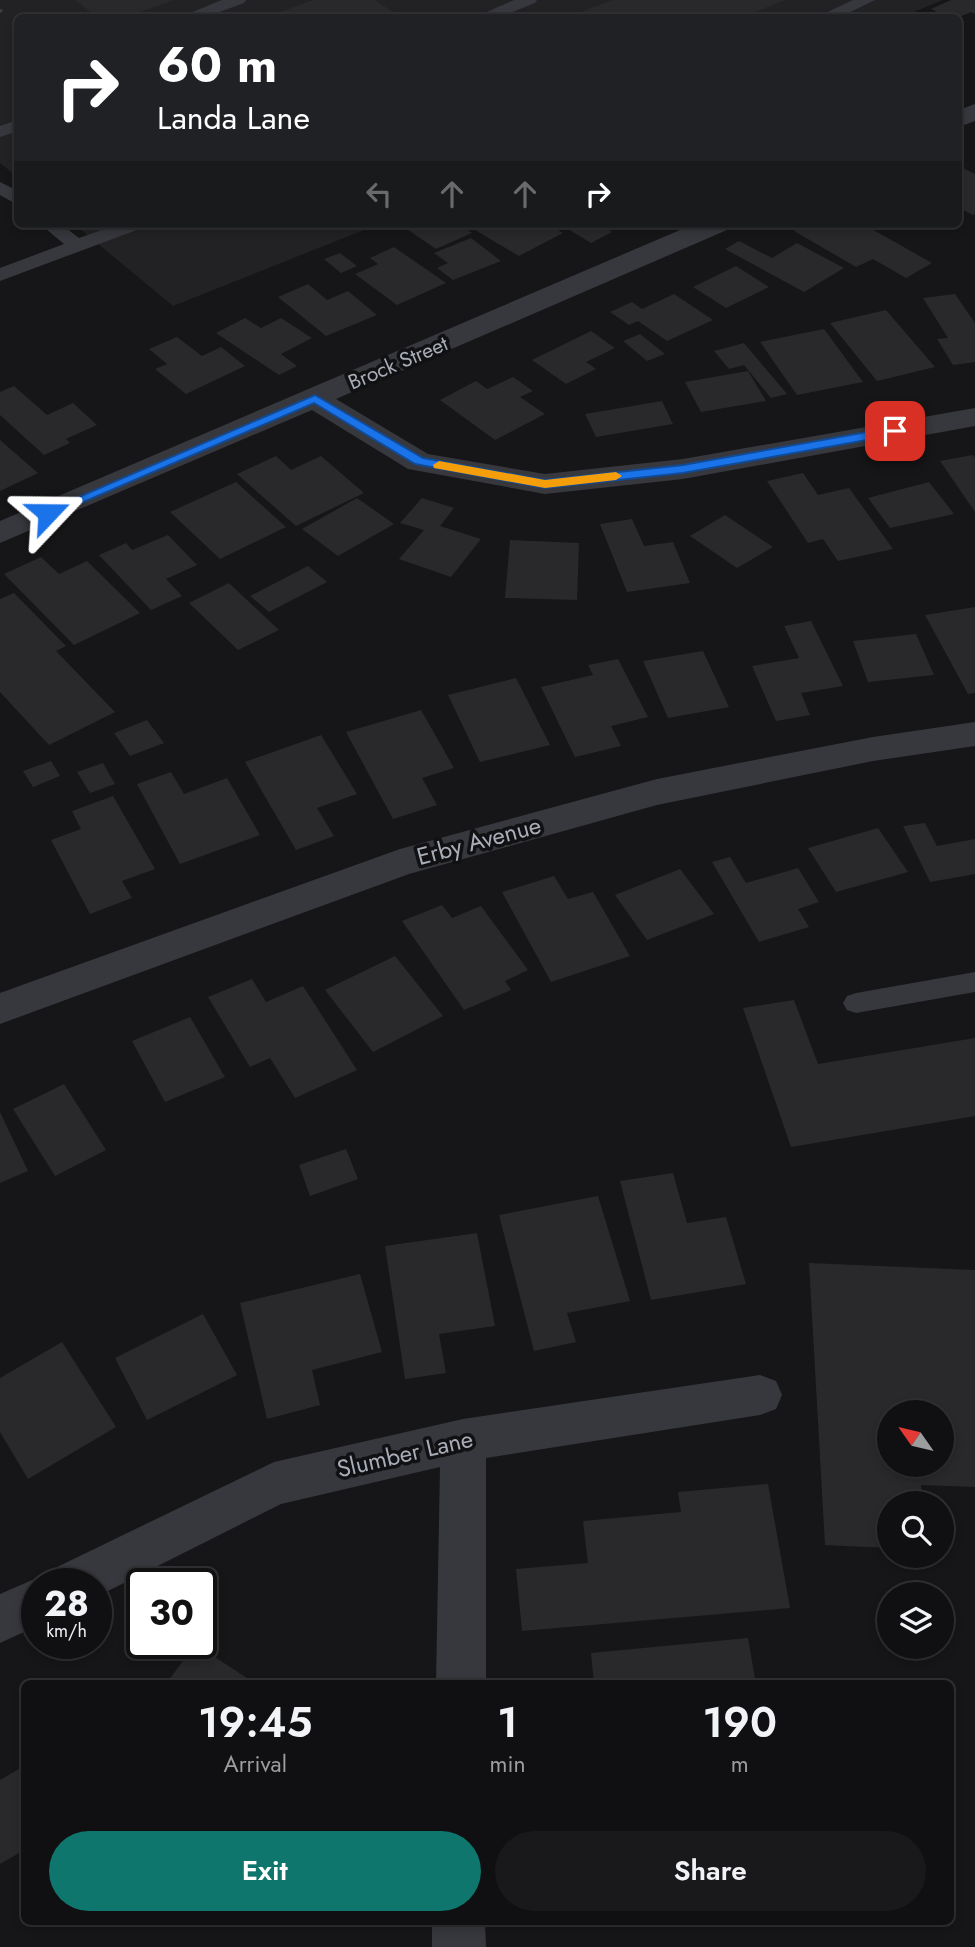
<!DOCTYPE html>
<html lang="en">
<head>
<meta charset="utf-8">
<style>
  :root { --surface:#101012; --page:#19191b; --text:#f1f3f6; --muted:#9c9d9f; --line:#303032; --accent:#0f766e }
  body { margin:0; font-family:Jost,sans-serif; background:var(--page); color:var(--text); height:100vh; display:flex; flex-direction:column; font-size:26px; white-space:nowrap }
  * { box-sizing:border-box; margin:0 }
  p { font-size:23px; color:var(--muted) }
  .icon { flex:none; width:38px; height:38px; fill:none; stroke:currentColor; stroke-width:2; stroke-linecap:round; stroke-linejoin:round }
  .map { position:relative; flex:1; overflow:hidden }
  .drawer { position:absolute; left:21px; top:1680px; width:933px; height:245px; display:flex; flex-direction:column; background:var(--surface); border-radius:10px; box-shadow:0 4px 10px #0003,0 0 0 2px var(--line) }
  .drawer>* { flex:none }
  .hud { position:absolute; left:14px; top:14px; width:948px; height:214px; border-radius:10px; box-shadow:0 4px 10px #0003,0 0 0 2px var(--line); background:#202124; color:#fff; overflow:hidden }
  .needle { width:46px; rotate:304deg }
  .buttons { position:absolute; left:877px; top:1400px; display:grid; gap:14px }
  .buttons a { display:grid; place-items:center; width:77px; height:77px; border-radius:50%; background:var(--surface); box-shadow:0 4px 10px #0003,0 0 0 2px var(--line); font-size:35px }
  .speed { position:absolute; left:21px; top:1568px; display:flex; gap:14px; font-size:35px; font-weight:700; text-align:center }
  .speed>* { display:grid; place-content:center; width:91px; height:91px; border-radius:50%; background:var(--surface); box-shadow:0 4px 10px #0003,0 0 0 2px var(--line); line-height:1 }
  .speed small { font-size:18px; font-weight:400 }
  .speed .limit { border:4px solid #111; border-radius:10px; background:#fff; color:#111 }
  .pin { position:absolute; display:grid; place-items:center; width:60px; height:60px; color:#fff; margin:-30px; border-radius:14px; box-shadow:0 4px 10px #0006 }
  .me { position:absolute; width:77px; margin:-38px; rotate:67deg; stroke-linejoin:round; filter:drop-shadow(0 0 5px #0008) }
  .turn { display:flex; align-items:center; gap:24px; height:147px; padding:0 28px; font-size:32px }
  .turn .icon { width:91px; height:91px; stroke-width:2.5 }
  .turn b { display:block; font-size:49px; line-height:60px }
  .lanes { display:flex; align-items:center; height:66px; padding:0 28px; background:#0003; justify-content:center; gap:35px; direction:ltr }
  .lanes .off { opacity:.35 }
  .eta { display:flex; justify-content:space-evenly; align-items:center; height:119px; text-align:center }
  .eta b { font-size:42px; font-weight:600; line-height:49px }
  .primary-button { display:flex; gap:14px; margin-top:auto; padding:14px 28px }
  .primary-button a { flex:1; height:80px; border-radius:42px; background:var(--accent); color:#fff; font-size:28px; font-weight:600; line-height:80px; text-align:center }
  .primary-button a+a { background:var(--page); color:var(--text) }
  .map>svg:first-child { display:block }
</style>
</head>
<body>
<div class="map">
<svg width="975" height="1947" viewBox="0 0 975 1947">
  <rect width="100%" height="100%" fill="#161618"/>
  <path fill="#222225" d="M0 0H943L899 18H18L17 177 0 163Z
    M74 224H379L173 306Z"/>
  <path fill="#29292c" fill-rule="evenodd" d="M75 0H174L124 18H98Z
    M313 0H375L402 18H263Z
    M612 0H785L740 18H566Z
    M951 0H975V14L971 12 957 18H948L931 9Z
    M961 167 975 174V214L973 215 959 208V168Z
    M459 224 472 233 436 249 401 225Z
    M465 224H548L563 233 519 256Z
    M560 224H598L612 232 591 243Z
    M807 224H817L828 230 841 224H863L932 263 906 278 873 259 856 267 794 231Z
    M471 238 501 261 453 280 437 268 448 263 434 253Z
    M739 241 772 258 797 243 844 268 804 292 725 249Z
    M394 247 446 283 397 305 355 274 378 264 370 258Z
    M340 253 357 266 341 273 324 259Z
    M736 266 769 287 726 308 693 287Z
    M308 284 327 300 348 291 377 315 326 336 278 297Z
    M674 294 713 320 667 341 638 321 629 325 610 312 632 302 642 309Z
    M955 294 975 323V362L953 365 937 339 948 338 923 298Z
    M886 310 935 367 877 381 830 323Z
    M245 318 261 328 281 318 312 338 281 354 297 366 279 375 216 333Z
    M824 329 863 382 797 395 760 342Z
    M591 331 615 348 586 362 596 369 566 384 532 360Z
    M640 334 665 354 647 361 623 341Z
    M177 337 202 356 221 347 245 366 186 394 155 369 167 364 149 349Z
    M744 343 787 394 771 398 744 365 729 369 714 351Z
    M748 371 766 401 701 412 685 382Z
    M513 377 533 391 520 397 545 414 495 440 440 400 476 381 487 389Z
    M14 386 47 415 73 403 97 425 66 439 70 443 44 455 0 415V392Z
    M662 401 673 424 596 437 585 414Z
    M0 440 38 473 0 491Z
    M973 455 975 458V512L940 461Z
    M276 456 291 470 321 456 364 493 296 526 237 474Z
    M803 473 818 495 849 488 893 549 838 561 823 539 808 543 767 481Z
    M236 482 286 527 220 559 170 512Z
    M929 482 954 514 890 528 868 498Z
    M357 498 394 524 338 556 302 529Z
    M422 498 454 508 440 526 481 539 451 577 399 559 424 530 400 523Z
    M725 515 773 547 737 568 690 536Z
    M632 519 644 546 673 542 690 583 627 592 600 524Z
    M168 535 197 565 166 579 182 596 151 610 99 555 126 543 132 550Z
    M510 540 579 543 577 600 505 598Z
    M41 557 59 574 87 561 140 613 74 645 4 574Z
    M308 566 327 582 269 612 250 596Z
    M229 583 279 630 238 650 189 603Z
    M14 593 66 646 56 651 115 712 49 745 0 692V599Z
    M975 607V693L968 694 925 615Z
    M811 621 843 686 801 693 810 715 776 721 752 666 799 658 784 626Z
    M916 634 934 675 868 682 853 641Z
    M703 651 729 707 668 718 643 661Z
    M618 659 648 717 611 726 621 746 575 757 541 687 593 675 588 665Z
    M516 678 550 745 480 762 448 695Z
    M421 710 454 768 422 778 437 805 393 819 346 732Z
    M147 720 164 743 130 756 114 733Z
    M321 735 357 794 317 808 334 836 296 850 245 762Z
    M51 761 60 776 33 787 23 771Z
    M103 763 115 784 90 793 77 772Z
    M171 772 184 794 227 778 260 835 180 864 137 784Z
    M113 796 155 869 122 881 132 898 90 914 51 840 81 829 72 811Z
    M925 823 937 846 975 839V874L930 882 903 826Z
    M878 828 908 872 836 892 808 848Z
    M730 857 746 883 798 868 819 902 798 909 809 927 759 942 712 862Z
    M680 869 714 914 647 940 615 895Z
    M554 876 568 899 593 892 630 956 551 982 502 892Z
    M442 905 452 918 481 906 528 970 505 981 511 990 464 1010 402 921Z
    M395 956 443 1016 373 1052 325 990Z
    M252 979 266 1002 303 986 357 1070 295 1098 270 1058 250 1067 208 997Z
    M794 1000 818 1064 975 1038V1116L791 1147 743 1008Z
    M190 1017 225 1077 165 1102 132 1041Z
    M64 1084 106 1150 55 1176 13 1109Z
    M0 1112 28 1171 0 1183Z
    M346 1149 358 1179 310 1196 299 1165Z
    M673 1173 687 1223 726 1217 746 1284 651 1300 620 1181Z
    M598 1196 630 1301 567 1313 576 1342 534 1351 499 1215Z
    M477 1233 495 1326 439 1334 446 1373 405 1379 385 1246Z
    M809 1263 975 1270V1487L921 1485 923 1503H889V1548L825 1545ZM889 1412H942V1465H889Z
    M360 1274 382 1352 312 1370 320 1405 267 1419 240 1303Z
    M203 1314 237 1375 147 1420 115 1358Z
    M62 1342 116 1427 28 1479 0 1432V1378Z
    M768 1484 790 1608 522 1631 516 1569 588 1563 583 1521 681 1512 678 1492Z
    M748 1638 756 1684H594L591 1653Z
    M195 1644 256 1684H166Z
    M24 1766V1850L0 1864V1780Z"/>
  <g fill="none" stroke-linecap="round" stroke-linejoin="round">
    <path stroke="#3d3f44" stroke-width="3.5" stroke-dasharray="2.5 3.5" stroke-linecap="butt" d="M0 10 4 14"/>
    <path fill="#37383d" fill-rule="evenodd" d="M222 0H246L244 3 203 18H178Z
      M514 0H537L535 3 497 18H473Z
      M853 0H875L838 18H815Z
      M18 120V131L0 137V126Z
      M0 182 18 191V205L0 195Z
      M40 224H61L79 238 119 224H145L142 228 0 281V268L64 244Z
      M975 972V992L856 1013 847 1010 843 1003 847 996 856 993Z"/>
    <path fill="#37383d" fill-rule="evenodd" d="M975 104V121L959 127V110Z
      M694 224H730L727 230 336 399 428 454 545 474 683 459 975 408V426L683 479 545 494 408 469 312 410 0 543V521Z
      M975 722V746L873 761 657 805 409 874 0 1024V993L400 849 657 779 873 737Z
      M760 1375 776 1381 782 1395 776 1409 760 1415 486 1458V1684H436L440 1467 281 1504 96 1597V1584H37V1626L0 1643V1594L37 1578 49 1582 55 1568 274 1462 463 1419Z
      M432 1922H485L486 1947H432Z"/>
  </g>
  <path fill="#1a73e8" stroke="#114b97" stroke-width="2" d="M315 395 423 458 545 480 683 465 895 427 902 431 895 435 683 473 545 488 415 464 314 403 53 515H44L42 513Z"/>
  <path fill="#f59e0b" d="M439 461 545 480 616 472 622 476 616 480 545 488 434 468 433 465Z"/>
  <g text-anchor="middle" stroke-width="7" stroke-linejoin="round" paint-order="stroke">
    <g font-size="21" fill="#a8adb8" stroke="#111113">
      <text transform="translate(398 363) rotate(-23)" y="7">Brock Street</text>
    </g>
    <g font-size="24" fill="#a8adb8" stroke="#111113">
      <text transform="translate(479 841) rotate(-15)" y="8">Erby Avenue</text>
      <text transform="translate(405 1454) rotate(-13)" y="8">Slumber Lane</text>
    </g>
  </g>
</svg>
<div class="buttons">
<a><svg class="needle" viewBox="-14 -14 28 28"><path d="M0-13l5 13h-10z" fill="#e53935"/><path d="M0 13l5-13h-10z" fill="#9c9d9f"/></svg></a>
<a><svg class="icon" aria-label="search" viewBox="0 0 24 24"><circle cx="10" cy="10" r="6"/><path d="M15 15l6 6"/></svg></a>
<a><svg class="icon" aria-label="layers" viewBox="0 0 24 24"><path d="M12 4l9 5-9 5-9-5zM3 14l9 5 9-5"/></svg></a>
</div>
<div class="speed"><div>28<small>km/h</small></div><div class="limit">30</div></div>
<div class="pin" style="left:895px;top:431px;background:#d93025"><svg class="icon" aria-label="arrive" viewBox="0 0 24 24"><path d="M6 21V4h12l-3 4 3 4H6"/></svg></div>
<svg class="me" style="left:48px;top:513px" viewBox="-20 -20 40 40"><path d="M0-17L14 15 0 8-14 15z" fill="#1a73e8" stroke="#fff" stroke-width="4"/></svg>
<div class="hud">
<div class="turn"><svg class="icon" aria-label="right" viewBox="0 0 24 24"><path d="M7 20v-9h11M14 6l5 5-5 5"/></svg><div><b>60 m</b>Landa Lane</div></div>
<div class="lanes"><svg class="icon off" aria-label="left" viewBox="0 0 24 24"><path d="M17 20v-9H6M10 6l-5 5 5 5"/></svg><svg class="icon off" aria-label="ahead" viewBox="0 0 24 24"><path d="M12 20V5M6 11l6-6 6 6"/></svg><svg class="icon off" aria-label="ahead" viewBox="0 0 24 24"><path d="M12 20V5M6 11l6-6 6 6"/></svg><svg class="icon" aria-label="right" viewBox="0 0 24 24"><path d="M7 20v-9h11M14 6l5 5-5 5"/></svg></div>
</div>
<section class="drawer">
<div class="eta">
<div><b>19:45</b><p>Arrival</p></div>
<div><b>1</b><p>min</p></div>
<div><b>190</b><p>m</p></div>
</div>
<div class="primary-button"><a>Exit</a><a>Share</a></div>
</section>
</div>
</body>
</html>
